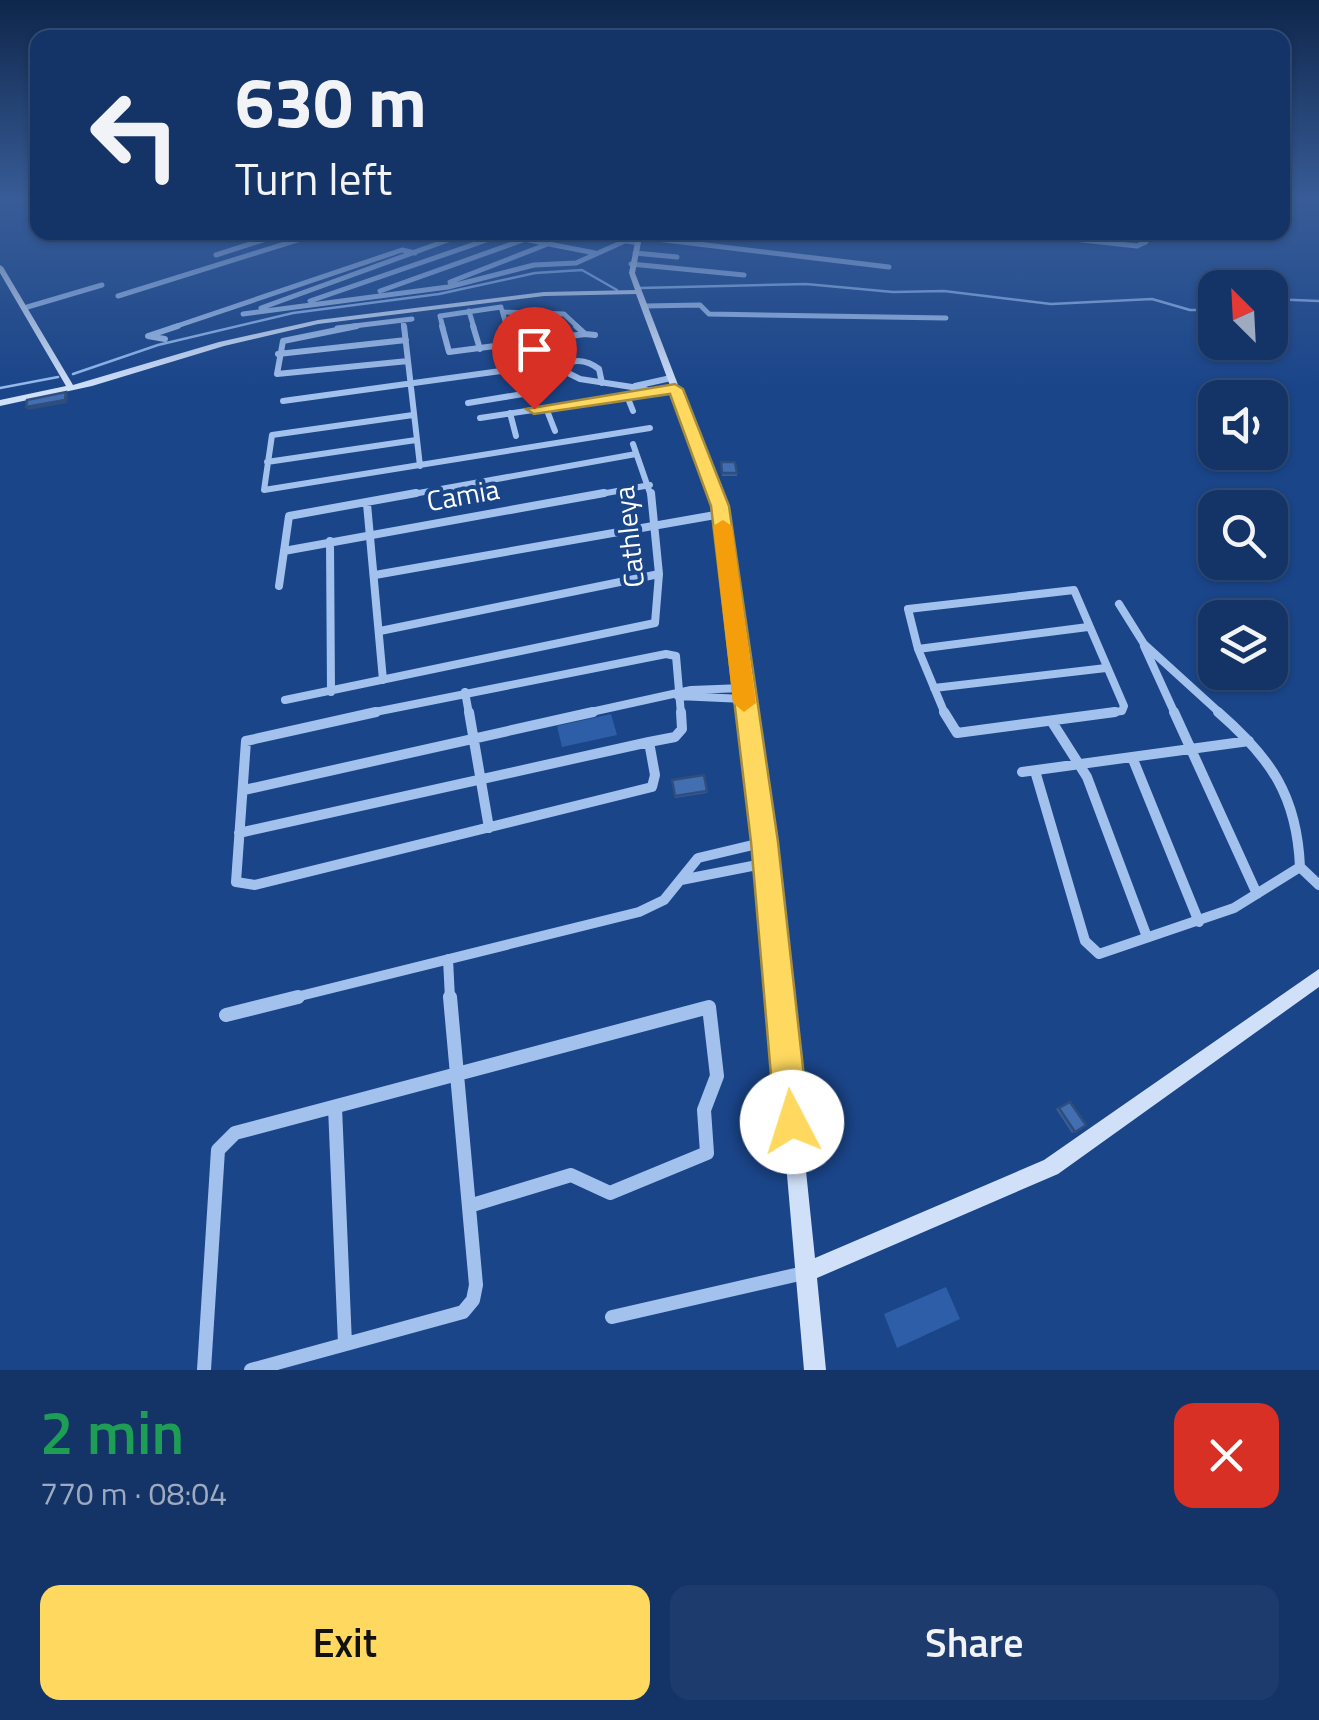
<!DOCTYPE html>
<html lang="en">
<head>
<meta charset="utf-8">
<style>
  :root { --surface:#143467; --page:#1d3c6d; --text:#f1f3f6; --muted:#9daac0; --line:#334f7b; --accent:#fed85f }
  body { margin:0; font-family:"Titillium Web",sans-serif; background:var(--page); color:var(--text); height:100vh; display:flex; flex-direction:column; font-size:38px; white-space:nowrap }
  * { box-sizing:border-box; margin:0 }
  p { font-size:32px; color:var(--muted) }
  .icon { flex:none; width:55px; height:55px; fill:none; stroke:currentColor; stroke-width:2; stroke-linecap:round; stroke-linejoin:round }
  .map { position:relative; height:1370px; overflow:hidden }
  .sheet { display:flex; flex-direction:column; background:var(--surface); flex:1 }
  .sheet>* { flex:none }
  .top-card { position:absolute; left:30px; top:30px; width:1260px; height:210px; border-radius:20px; box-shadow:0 2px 8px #0004,0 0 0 2px var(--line); background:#143467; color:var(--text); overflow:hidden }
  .needle { width:65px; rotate:336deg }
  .buttons { position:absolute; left:1198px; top:270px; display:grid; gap:20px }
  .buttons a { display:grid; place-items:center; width:90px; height:90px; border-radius:20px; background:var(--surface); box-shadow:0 2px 8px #0004,0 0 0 2px var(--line); font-size:50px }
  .pin { position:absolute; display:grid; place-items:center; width:85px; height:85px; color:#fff; margin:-102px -42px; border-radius:50% 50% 50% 0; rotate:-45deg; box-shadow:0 0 10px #0007 }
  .pin .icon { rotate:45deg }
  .me { position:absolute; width:110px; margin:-55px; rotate:355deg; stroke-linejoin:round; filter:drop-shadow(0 0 8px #0008) }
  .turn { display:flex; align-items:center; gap:35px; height:210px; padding:0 40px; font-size:45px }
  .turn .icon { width:130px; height:130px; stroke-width:2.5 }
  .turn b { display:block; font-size:70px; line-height:85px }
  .round { display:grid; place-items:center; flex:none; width:105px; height:105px; border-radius:20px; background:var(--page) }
  .overview { display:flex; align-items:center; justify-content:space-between; height:170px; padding:0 40px }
  h1 { font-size:60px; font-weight:600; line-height:75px; color:#1e9e55 }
  .button { display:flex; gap:20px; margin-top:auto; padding:20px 40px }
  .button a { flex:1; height:115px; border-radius:20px; background:var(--accent); color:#111; font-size:40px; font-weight:600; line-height:115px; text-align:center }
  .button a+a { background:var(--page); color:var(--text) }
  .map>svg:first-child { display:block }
</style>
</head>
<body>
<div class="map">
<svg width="1319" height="1370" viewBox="0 0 1319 1370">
  <rect width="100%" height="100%" fill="#1a4589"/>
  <path fill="#2d5ea7" d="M611 714 617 735 562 747 557 726Z
    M946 1287 960 1319 897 1348 884 1314Z"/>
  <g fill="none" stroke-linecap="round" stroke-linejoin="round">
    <path stroke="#96bbef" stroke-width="2.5" d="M640 288 806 284 893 292 944 291 1051 304 1152 299 1190 310H1215
      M1270 299 1319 301
      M73 374 158 345 293 313 439 294 535 273 582 270 617 290
      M0 388 58 377"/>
    <path stroke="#a3c1ed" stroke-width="5" d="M574 232 638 243
      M1009 232 1137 246 1146 242 1148 232
      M498 234 595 253
      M640 237 889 267
      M635 253 677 257
      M216 255 288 232
      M631 264 744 275
      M450 282 545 245
      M380 291 523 240
      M118 296 323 232
      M310 301 501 235
      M645 306 700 305 709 314 946 318
      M24 308 102 285
      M261 308 470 232
      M502 310 507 328
      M469 311 474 328
      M503 312 564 314 579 328
      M243 314 448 287 534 265 576 263 625 241
      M403 321 404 328
      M171 328 402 250 415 253
      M337 328 412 319
      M443 328 440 316 501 307"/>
    <path stroke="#a3c1ed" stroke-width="6" d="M357 326 283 341 277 374 408 361
      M404 326 420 466
      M442 326 449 352 585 334
      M473 326 480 349
      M507 326 518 364
      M576 326 585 334 595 335
      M165 339 148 336 178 326
      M278 354 406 340
      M518 364 528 365 532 370 522 376 509 372Z
      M558 368C571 358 586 359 599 369L602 383
      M532 370 558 368 580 379 645 389
      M635 386 671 378
      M627 396 633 411
      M283 401 508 370
      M468 403 529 393
      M546 408 555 431
      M510 413 516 436
      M413 415 272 435 264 490 650 428
      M480 418 675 389
      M633 444 651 496
      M267 462 416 440
      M402 496 636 454
      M590 496 650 485"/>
    <path stroke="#a3c1ed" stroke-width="8" d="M367 504 383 680
      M330 541 331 692
      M284 551 604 493
      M375 575 721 514
      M279 586 289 516 416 493
      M1119 604 1144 644 1221 714
      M380 631 659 574
      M1144 646 1175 714
      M918 649 1088 627
      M934 688 1106 668
      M465 692 469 714
      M678 696 744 699
      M285 700 655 623 659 574 651 493
      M365 714 666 654 676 656 681 714
      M582 714 691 690 743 688
      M945 714 918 649 908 609 1074 590 1124 706 1122 711 1097 714"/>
    <path stroke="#a3c1ed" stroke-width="10" d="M376 712 246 741 236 882 255 885 652 787 655 775 649 742 675 737 682 729 681 712
      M469 712 489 828
      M944 712 957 733 1115 712
      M1174 712 1257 894
      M1052 722 1087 777 1147 937
      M1132 757 1199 922
      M1035 771 1085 941 1099 954 1234 908 1300 867C1297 796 1271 758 1218 712
      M1022 772 1249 741
      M244 790 593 712
      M239 833 649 742
      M1300 867 1319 885
      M681 880 767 863
      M448 959 450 999
      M288 999 639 912 664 900 698 858 765 842"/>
    <path stroke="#a3c1ed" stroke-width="14" d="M226 1015 298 997
      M335 1107 345 1344
      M612 1317 804 1273
      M204 1370 218 1150 235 1133 709 1007 717 1076 704 1110 707 1153 610 1193 571 1175 469 1206
      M251 1370 463 1312 473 1300 476 1285 450 997"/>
    <path fill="#d0e0f9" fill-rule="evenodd" d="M637 232H643L635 273 725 507 772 842 815 1258 1044 1160 1319 969V987L1058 1174 817 1278 826 1370H804L758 842 715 507 636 294 544 296 318 324 224 346 92 386 0 406V400L66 386 0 273V265L3 267 73 385 219 342 318 320 544 292 635 290 629 273Z"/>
  </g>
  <path fill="#3a5f99" d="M721 462 737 473V476H722Z
    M672 783 707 791V793L675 798Z
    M1070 1102 1086 1125 1072 1133 1056 1109Z"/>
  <path fill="#2f4e7d" d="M66 392 68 395 67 403 28 410 26 407Z"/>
  <path fill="#436fb2" stroke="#2f4e7d" stroke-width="2.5" d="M66 392 65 400 26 407 27 400Z
    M721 462H735L737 473H722Z
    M704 775 707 791 675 796 672 780Z
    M1070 1102 1086 1125 1075 1132 1059 1108Z"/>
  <linearGradient id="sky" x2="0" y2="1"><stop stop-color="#0e264b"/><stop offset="0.51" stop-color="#385c97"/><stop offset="1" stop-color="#385c97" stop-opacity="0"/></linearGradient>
  <rect width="1319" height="390" fill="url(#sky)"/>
  <path fill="#fed85f" stroke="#a58c3e" stroke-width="2.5" d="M675 384 683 389 729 506 778 842 809 1122 804 1134 792 1139 780 1134 775 1122 751 842 711 506 670 394 534 414 526 409Z"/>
  <path fill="#f59e0b" d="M723 520 732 526 756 703 744 712 733 703 713 526Z"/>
  <g text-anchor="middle" stroke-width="8" stroke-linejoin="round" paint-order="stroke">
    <g font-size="28" fill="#fff" stroke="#1a4589">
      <text transform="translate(463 495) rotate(-10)" y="10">Camia</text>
      <text transform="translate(629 537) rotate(-96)" y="10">Cathleya</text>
    </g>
  </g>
</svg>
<div class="buttons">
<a><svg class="needle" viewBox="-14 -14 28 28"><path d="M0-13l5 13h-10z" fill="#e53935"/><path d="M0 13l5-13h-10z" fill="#9daac0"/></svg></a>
<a><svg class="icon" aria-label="sound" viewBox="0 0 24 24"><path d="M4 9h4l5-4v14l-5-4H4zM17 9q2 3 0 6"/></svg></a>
<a><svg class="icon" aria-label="search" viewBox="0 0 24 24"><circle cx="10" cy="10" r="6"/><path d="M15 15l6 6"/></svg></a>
<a><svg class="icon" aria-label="layers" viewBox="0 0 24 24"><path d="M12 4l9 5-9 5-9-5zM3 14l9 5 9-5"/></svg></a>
</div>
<div class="pin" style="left:534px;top:409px;background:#d93025"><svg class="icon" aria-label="arrive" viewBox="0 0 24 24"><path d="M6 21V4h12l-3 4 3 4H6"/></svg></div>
<svg class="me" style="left:792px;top:1122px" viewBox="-20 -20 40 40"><circle r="19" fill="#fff"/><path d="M0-13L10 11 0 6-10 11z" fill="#fed85f"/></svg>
<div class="top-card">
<div class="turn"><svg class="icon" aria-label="left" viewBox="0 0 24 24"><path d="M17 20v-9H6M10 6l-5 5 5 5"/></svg><div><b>630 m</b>Turn left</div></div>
</div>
</div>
<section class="sheet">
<div class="overview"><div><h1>2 min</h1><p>770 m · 08:04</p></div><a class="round" style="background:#d93025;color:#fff"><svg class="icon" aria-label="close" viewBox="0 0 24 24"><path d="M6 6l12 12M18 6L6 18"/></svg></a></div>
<div class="button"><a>Exit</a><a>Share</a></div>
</section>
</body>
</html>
